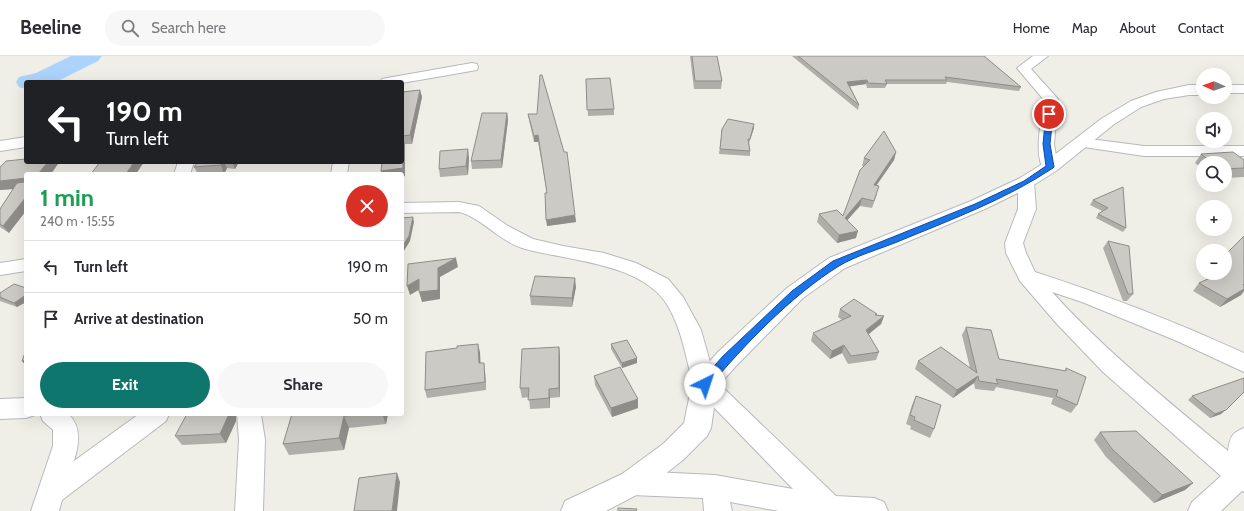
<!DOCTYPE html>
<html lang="en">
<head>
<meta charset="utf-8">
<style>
  :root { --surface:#fff; --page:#f7f7f7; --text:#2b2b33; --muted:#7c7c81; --line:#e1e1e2; --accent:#0f766e }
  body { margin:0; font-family:Cabin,sans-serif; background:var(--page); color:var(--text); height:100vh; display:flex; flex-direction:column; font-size:15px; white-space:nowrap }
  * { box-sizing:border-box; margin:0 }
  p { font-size:13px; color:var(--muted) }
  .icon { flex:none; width:22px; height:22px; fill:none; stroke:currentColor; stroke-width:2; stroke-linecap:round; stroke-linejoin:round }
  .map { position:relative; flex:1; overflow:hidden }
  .details { position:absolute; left:24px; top:116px; width:380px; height:244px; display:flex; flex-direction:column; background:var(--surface); border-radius:4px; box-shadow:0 4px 16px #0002 }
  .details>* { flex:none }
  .top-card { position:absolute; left:24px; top:24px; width:380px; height:84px; border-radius:4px; box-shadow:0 4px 16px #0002; background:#202124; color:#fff; overflow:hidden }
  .needle { width:26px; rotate:272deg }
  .controls { position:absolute; left:1196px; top:12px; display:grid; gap:8px }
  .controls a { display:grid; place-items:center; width:36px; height:36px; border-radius:50%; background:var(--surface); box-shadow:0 4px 16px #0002; font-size:20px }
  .pin { position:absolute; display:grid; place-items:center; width:34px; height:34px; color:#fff; margin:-17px; border:2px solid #fff; border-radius:50%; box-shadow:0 1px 4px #0007 }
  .me { position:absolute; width:44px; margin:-22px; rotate:41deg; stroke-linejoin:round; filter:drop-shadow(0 0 3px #0008) }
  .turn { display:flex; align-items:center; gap:14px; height:84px; padding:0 16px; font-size:18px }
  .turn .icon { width:52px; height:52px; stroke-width:2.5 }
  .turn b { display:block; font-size:28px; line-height:34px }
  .round { display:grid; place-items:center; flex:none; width:42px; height:42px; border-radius:21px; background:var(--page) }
  .overview { display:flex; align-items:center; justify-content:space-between; height:68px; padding:0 16px }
  h1 { font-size:24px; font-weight:700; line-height:30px; color:#1e9e55 }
  .action { display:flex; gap:8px; margin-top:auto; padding:8px 16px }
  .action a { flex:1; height:46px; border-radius:24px; background:var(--accent); color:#fff; font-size:16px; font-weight:700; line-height:46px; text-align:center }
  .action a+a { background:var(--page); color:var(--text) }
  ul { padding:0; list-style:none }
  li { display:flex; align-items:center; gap:12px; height:52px; padding:0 16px; border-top:1px solid var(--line) }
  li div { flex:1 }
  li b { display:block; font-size:15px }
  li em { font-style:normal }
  header { display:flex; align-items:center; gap:24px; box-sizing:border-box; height:56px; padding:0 20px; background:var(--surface); border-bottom:1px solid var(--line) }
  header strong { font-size:19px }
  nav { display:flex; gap:22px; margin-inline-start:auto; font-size:14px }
  .search { width:280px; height:36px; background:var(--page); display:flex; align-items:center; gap:10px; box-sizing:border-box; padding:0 14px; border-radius:22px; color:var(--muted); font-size:15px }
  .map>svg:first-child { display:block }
</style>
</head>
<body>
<header>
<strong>Beeline</strong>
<div class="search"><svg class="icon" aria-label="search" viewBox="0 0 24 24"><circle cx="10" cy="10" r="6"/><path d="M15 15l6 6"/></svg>Search here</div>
<nav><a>Home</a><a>Map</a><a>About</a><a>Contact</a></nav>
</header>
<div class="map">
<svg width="1244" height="455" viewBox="0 0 1244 455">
  <rect width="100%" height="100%" fill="#f0efe7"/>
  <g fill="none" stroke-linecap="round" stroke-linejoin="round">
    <path fill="#acd3fb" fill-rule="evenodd" d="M71 0H102L98 5 56 26H26V33L19 31 16 26 19 21 36 17Z"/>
    <g stroke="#b7b9bd" stroke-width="2">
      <path id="minor" d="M1033 0H1048L1031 13 1058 43 1054 88 1058 111 1056 114 1050 116 1044 114C1033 98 1042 63 1044 44L1017 12Z
        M472 7 477 8 478 11 477 14 402 27V26H380L382 23 387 22Z
        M26 81V91L0 95V85Z
        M1082 82 1144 90H1244V100H1144L1077 90 1074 87 1077 84Z
        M178 106H194L190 118H174Z
        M333 106H349L347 118H331Z
        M1026 121 1032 122 1034 126 1036 153 1023 187 1026 197 1035 216C1106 239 1176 266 1244 297V316L1177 285 1082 246 1052 236C1105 295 1167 344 1228 395 1230 382 1231 377 1244 372V436L1242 435 1221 455H1188L1192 446 1221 420 1103 316 1057 268 1020 225 1006 197 1005 187 1018 153V126L1020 122Z
        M459 146 479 150 508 170 533 183 563 190 604 197 636 207 668 223 683 241 701 274 715 324 836 440 874 442 884 446 888 455H779L730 446 732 455H704L703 442 632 439 623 435 619 427 623 419 632 415 715 419 793 433 697 334 693 328C686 302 682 274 668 250 642 206 566 205 522 192 499 185 481 161 459 156L402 157V147Z
        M26 203V215L0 219V207Z
        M26 342V358L35 359 26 362 0 363V343Z
        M40 358H68C82 370 79 389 74 405L139 358H169L166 365 62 444 59 455H31L53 390V374L43 365Z
        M237 358H261L265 384 263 455H235L239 384Z"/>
    </g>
    <g stroke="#b7b9bd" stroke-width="2">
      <path id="tertiary" d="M1189 29H1203V39H1189L1164 43 1141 51 1113 69 1056 115 1032 130 985 153 845 212 803 242 736 310 717 331 711 372 707 380 683 404 642 436 606 455H561L565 445 622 418 663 388 684 367 692 328 696 321 718 296 787 232 829 202 971 145 1020 122 1044 107 1101 63 1131 45 1156 36Z
        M1225 29H1244V37H1225Z"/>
    </g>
    <use href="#minor" fill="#fff" fill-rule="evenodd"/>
    <use href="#tertiary" fill="#fff" fill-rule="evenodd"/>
  </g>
  <path fill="#afaea9" d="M690 0H717L722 25 721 33H694Z
    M792 0H984L1021 31 1019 35 947 26 946 28H887L885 32H867L866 28 850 30 859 49 858 54Z
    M586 23 614 53V59L588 60Z
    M420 34 422 41 412 88H405V120L402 121V36Z
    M507 57 508 64 502 112 472 113 471 105Z
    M528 58 575 159 576 166 547 170V137L538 86H534L529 64Z
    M754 68V72L749 87 750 95V100L719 98 722 73Z
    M896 96 894 104 876 129 877 138 872 152 860 150 847 164 856 182 837 187 817 166 819 158 843 160 864 110H862L864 102Z
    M1201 98 1244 112V121L1225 122V107H1203V113L1195 107Z
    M469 101 468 119 440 121 439 113Z
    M198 106H239L235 113 227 112 224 118H198L194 111Z
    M58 108 26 118 9 177 0 171V153L13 133 0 134V111Z
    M1123 131 1126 172 1123 176 1096 162 1098 158 1102 155 1090 149 1093 144Z
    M1244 180V235L1241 239 1220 251 1193 235 1199 227 1216 219 1212 217H1225V198L1227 197Z
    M1108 185 1133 238 1127 245H1123L1103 192Z
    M576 231 572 251 531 249 530 240Z
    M26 232V246L17 251 0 245V237Z
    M840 253 884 260 881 268 868 278 879 296 876 304 848 308 842 297 830 303 811 285 813 277 842 264 838 261Z
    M966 271 999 303 1065 315 1066 312 1077 349 1071 357 1051 348 1053 342 996 331 994 335 975 333 974 327 953 342 915 313 918 305 970 312 962 279Z
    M611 288 637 302V307L622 312 611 293Z
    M559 291 560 300V341L550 342V352L530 353 529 341 522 342 520 332Z
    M457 292 480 296V307L485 315 486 334 427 342 425 334Z
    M594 320 638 352 612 361 595 329Z
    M1244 336 1221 358 1210 362 1188 344 1192 340Z
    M916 340 934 373 930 382 910 373 911 370 906 368 912 349Z
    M292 358H388L386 368 349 372 344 394 289 399 283 388Z
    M236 360V365L226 387 182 389 175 380Z
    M1100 376 1193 427 1185 434 1154 447 1106 401 1094 384Z"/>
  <path fill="#8f8d89" d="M867 24 866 28 846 31 847 26Z
    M420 34 422 41 412 88 410 79Z
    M507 57 508 64 502 112 501 104Z
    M754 68V72L749 87 750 83Z
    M538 79V86H534V80Z
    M403 80 405 88V120L402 121V118H381V115Z
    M468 93 469 101 468 119 466 110Z
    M896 96 894 104 872 136 874 129Z
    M48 106H57L58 108 51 118H38Z
    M134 106H144L136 118H126Z
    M222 106H224L227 112 224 118 221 109Z
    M232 106H239L235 113Z
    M26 122V132L0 134V125Z
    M26 141V155L9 177 3 170Z
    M862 142 860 150 843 169 845 162Z
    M575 159 576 166 547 170 546 164Z
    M413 161 414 166 410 185 402 198V191Z
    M858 175 856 182 837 187 839 179Z
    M456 202 458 211 440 221V243L422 246 419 236 438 212Z
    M575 222 576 231 572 251V242Z
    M419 223 422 232 410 239 407 230Z
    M1244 233V235L1241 239 1220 251 1227 243Z
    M26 239V246L17 251 14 247Z
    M884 260 881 268 863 283 866 274Z
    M478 288 480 296 481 316 479 307Z
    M844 289 842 297 830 303 832 295Z
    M559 291 560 300V341L559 332Z
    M637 302V307L622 312V307Z
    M26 304V310L22 305Z
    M484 307 485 315 486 334 485 326Z
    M978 320 974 327 953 342 957 334Z
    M549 333 550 342V352L549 342Z
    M1244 336 1221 358 1210 362 1215 358Z
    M638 343V352L612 361 611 352Z
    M229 358H234L236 360V365L226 387 220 378Z
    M382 358H388L386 368Z
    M344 360 349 372 344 394 339 382Z
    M397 417 400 426 397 455H392Z
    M1193 427 1185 434 1154 447 1162 439Z"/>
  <path fill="#cccac4" stroke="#8f8d89" d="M692 0H717L722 25H695Z
    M798 0H984L1021 31 945 21 947 24H885L887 28 868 27 867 24 847 26 859 49Z
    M540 19H542L564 96H567L575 159 546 164 545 137H547L538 79 534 80 528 58H537Z
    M610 22 614 53 587 54 586 23Z
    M420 34 410 79 403 80V112L381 115 382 106H402V36Z
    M482 57H507L501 104 471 105Z
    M728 63 754 68 750 83H748L750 95 720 93 722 73Z
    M884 75 896 96 874 129 879 130 874 145 862 142 845 162 858 175 839 179 819 158 837 154 843 160 860 114 870 104 864 102Z
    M468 93 466 110 439 113 440 95Z
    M1233 96 1244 104V112L1225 113V107H1213L1201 98Z
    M26 103V106H48L38 118H26V122L0 125V111L6 105Z
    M100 106H134L126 118 135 117V118H91Z
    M198 106H222L221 109 194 111Z
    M26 126V141L3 170 0 168V153L17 127Z
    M1123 131 1126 172 1098 158 1108 152 1093 144Z
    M413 161 409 180 402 191V162Z
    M1244 180V228L1243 229H1244V233L1227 243 1199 227 1221 217H1225V215L1227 214 1225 213V198L1227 197Z
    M1108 185 1129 190 1133 238H1128Z
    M456 202 438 212V234L419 236V223L407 230 408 208Z
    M535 220 575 222 572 242 530 240Z
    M14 228 26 232V239L14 247 0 241V237Z
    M854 243 877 258 875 259 884 260 866 274 879 296 851 300 844 289 832 295 813 277 851 260 840 253Z
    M966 271 991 274 999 303 1066 315V312L1086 321 1077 349 1056 340 1058 334 996 323 998 328 979 325 978 320 957 334 918 305 941 291 977 317Z
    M627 284 637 302 622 307 611 288Z
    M478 288 479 307H484L485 326 425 334 426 296 457 292V290Z
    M559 291V332L549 333V342L528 344 529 332H520L522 293Z
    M26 294V304L22 305Z
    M620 311 638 343 611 352 594 320Z
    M1244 322V336L1226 354 1215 358 1192 340Z
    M916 340 941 349 934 373 914 364 915 361 910 359Z
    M187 358H229L220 378 175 380Z
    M292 358H369L344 360 339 382 283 388Z
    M1136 375 1193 427 1162 439 1112 393 1100 376Z
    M397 417 392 455H354L359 422Z
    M618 452 637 453 636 455H618Z"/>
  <path fill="#1a73e8" stroke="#114b97" d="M1049 56 1053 58 1050 88 1054 111 1053 112C1005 144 950 164 897 186 880 193 855 200 839 210 792 239 744 289 709 331L705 332 701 331 700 328 701 325 723 300 792 235 833 205 975 148 1024 125 1046 110 1043 88 1046 58Z"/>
</svg>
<div class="controls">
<a><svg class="needle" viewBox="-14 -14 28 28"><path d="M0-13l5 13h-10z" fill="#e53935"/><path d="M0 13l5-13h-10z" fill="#7c7c81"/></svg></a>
<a><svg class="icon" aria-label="sound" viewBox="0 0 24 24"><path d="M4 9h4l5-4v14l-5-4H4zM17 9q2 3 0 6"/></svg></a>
<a><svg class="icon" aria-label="search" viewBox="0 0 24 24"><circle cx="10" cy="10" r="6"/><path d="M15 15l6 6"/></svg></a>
<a>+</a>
<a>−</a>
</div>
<div class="pin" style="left:1049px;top:58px;background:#d93025"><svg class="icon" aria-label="arrive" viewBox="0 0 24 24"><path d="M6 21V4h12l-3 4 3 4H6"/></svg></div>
<svg class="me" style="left:705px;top:328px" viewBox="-20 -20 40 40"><circle r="19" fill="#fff"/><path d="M0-13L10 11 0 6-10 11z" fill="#1a73e8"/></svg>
<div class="top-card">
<div class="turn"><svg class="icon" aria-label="left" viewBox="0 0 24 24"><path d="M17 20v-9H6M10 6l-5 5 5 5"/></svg><div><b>190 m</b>Turn left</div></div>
</div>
<section class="details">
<div class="overview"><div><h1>1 min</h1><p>240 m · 15:55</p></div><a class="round" style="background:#d93025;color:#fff"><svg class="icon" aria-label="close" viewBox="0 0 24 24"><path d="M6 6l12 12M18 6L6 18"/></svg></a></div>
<ul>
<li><svg class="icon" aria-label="left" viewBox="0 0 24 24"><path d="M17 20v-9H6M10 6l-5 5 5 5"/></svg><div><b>Turn left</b></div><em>190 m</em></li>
<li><svg class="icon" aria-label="arrive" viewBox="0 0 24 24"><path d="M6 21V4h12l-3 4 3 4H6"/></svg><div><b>Arrive at destination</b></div><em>50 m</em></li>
</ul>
<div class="action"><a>Exit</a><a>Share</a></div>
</section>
</div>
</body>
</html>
